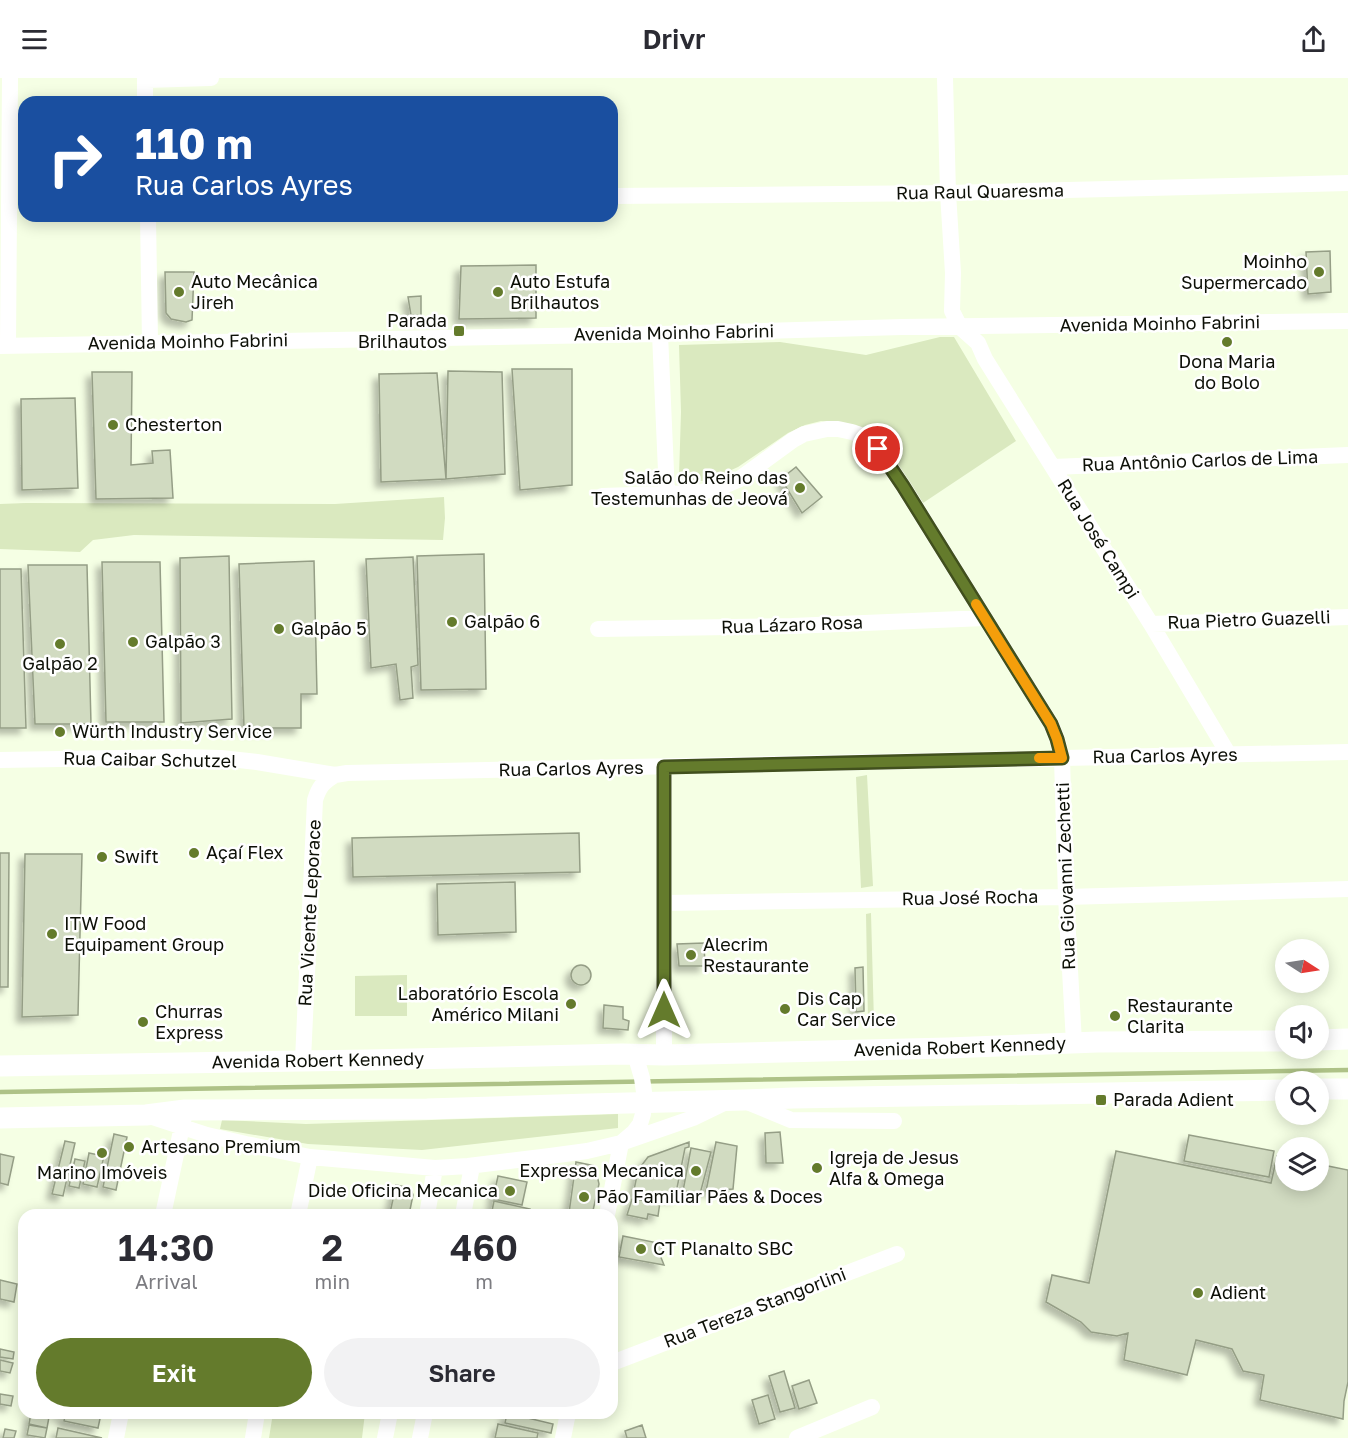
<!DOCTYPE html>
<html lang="en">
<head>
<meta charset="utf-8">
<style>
  :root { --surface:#fff; --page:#f2f2f3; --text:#2b2b33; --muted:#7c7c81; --accent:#647b2c }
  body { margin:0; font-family:"Golos Text",sans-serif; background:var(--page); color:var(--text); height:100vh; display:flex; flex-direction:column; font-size:22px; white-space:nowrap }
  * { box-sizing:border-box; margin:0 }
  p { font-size:20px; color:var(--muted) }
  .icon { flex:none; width:33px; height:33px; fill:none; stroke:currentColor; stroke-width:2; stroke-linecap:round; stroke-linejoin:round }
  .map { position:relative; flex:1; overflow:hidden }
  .panel { position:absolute; left:18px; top:1131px; width:600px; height:210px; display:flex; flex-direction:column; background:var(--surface); border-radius:18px; box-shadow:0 3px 15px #0003 }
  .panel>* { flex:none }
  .top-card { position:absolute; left:18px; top:18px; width:600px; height:126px; border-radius:18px; box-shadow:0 3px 15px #0003; background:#1a4fa0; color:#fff; overflow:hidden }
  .needle { width:39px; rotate:102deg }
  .tools { position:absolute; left:1275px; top:861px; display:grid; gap:12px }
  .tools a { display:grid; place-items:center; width:54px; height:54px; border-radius:50%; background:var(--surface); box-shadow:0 3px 15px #0003; font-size:30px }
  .pin { position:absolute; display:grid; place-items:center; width:51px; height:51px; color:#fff; margin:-26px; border:3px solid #fff; border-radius:50%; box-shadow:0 2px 6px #0007 }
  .me { position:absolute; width:66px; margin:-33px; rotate:0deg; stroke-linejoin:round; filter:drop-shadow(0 0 4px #0008) }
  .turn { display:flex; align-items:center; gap:21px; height:126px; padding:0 18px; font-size:27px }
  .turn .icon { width:78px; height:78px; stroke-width:2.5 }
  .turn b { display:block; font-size:42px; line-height:51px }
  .eta { display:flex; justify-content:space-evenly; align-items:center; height:102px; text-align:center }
  .eta b { font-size:36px; font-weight:600; line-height:42px }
  .action { display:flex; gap:12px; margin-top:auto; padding:12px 18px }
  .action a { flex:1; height:69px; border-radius:36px; background:var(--accent); color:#fff; font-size:24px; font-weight:600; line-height:69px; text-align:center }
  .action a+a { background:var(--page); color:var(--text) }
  header { display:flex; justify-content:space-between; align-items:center; height:78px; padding:0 18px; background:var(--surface); font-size:27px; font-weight:600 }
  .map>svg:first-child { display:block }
</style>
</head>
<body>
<header><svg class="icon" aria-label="menu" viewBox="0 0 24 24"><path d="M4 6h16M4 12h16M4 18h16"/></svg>Drivr<svg class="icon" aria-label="share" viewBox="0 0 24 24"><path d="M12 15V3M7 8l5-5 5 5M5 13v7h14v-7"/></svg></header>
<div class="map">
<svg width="1348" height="1360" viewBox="0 0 1348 1360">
  <defs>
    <filter id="shadow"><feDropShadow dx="-5.5" dy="5.5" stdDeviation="3" flood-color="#0004"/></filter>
  </defs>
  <rect width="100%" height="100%" fill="#f5ffe4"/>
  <path fill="#dae9bf" d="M940 259H954L1016 363 923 425 911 407 835 344 821 343 805 347 788 355 738 389 707 403H695L679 399 681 334 679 267 780 264 866 277Z
    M444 419 445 440 443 462 134 457 93 462 80 474 0 471V426L26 425 335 426Z
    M867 697 873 808 861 810 856 699Z
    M871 835 874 944 868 945 866 836Z
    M407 897V938H355V898Z
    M618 1036V1050L422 1072 308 1066 220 1051 222 1042 306 1046Z
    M273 1335H365L362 1360H269Z"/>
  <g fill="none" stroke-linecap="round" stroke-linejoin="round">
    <path stroke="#aec287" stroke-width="4.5" d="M0 1014 1348 992"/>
  </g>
  <path fill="#d1dbc1" stroke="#959e86" stroke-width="1.5" filter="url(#shadow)" d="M1330 173 1331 214 1308 216 1306 174Z
    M536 187V240L459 241 461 188Z
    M165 194H194L192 242 186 244 171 241 166 235Z
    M421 218V238L411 237 408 219Z
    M512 291H572V407L520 412Z
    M448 293 502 294 505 396 446 401Z
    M92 294H132L131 387 153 385 152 373 170 372 173 420 96 421Z
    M437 295 446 401 381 404 379 296Z
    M75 320 78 410 22 412 21 321Z
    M796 389 822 419 802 435 781 401Z
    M484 476 486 611 421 612 417 478Z
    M229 478 232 641 181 645 180 480Z
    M413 479 418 587 411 589 413 620 400 622 396 586 371 590 366 481Z
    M314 483 317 616H301V650H244L239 486Z
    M102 484H160L164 644H106Z
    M28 487H87L91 646H35Z
    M0 491H21L26 650H0Z
    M579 755 580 794 353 799 352 760Z
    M0 775H9L8 909H0Z
    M25 776H82L78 937 22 939Z
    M515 804 516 854 438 857 437 806Z
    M704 865 705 888H679L677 866Z
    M571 897a10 10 0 1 1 20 0a10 10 0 1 1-20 0Z
    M863 889 864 933 856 934 855 890Z
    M604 927 623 929V941L629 943 628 952 603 950Z
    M780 1054 783 1085H766L765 1055Z
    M114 1056 127 1059 116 1112 103 1109Z
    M1189 1057 1274 1073 1269 1099 1184 1083Z
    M65 1063 75 1065 63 1118 52 1116Z
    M689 1064V1069L685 1070 675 1120 662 1117 661 1121 633 1117 638 1092 648 1079Z
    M716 1064 737 1068 733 1111 706 1113Z
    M691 1070 711 1074 700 1116 683 1113Z
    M1116 1073 1271 1105 1277 1078 1286 1080V1102H1318V1086L1348 1092V1304L1344 1323 1343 1341 1260 1322 1264 1297 1243 1293 1232 1271 1196 1262 1187 1297 1124 1282 1128 1255 1117 1258 1091 1254 1081 1244 1046 1224 1052 1197 1089 1205Z
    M89 1075 104 1078 97 1109 83 1106Z
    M0 1076 14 1079 8 1107 0 1105Z
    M75 1081 85 1083 79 1110 69 1108Z
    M576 1084 595 1088 599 1106 592 1137H548V1132L569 1135Z
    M498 1098 527 1104 522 1127 493 1121Z
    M396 1107 410 1110 412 1114 413 1117 409 1137 390 1135Z
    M632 1121 660 1124 658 1138 648 1136 647 1141 627 1137Z
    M494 1123 530 1131 528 1137H513L492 1133Z
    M106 1133 123 1137H105Z
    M492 1133 512 1137H491Z
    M623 1158 663 1166 660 1177 664 1187 619 1179Z
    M0 1202 17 1206 14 1224 0 1221Z
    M0 1271 14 1274 13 1281 0 1279Z
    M0 1282 13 1285 10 1295 0 1293Z
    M784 1293 795 1330 780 1334 769 1298Z
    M809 1302 817 1325 799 1331 792 1308Z
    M0 1316 13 1318 11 1328 0 1326Z
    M768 1317 775 1341 759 1346 752 1322Z
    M31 1335 49 1339 47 1350 29 1346Z
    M55 1335H98L101 1336 98 1350 64 1343 65 1338Z
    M507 1335 553 1346 551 1355 505 1345Z
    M498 1346 538 1355 537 1360H495Z
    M29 1347 47 1350 45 1360 27 1357Z
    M642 1347 646 1360H627L625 1353Z
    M58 1350 102 1360H56Z
    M5 1351 16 1353 14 1360H3Z"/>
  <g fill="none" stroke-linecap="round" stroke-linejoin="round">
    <path stroke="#fff" stroke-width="16" d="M145 0V24
      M945 0 948 115 953 195 952 233 960 249 978 265 985 281 1151 546 1229 677
      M145 2 211 0
      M612 118 948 115 1348 105
      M148 138 150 265
      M660 256 667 416
      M8 267 10 0
      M0 268 660 256 902 249 1348 243
      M1053 389 1348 377
      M602 418 695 415 717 411 738 402 793 362 804 356 827 351H838L852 354 866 359 878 371 903 408 1051 646 1057 661 1062 680 1066 819 1074 965
      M1151 546 1348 539
      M598 551 792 548 985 540
      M0 682 181 679 221 680 257 684 335 697 347 695 1348 674
      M664 689V977
      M664 825 1066 819 1348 811
      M303 982 315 722C319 709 323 704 335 697
      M745 1023 791 1042 894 1043
      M146 1037 207 1057 246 1066 310 1079 435 1090 468 1088 550 1078 587 1073 621 1065 693 1040 726 1024
      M163 1137 184 1039
      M298 1137 310 1079
      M427 1137 435 1090
      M463 1137 472 1088
      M607 1137 621 1065 634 1054 640 1046 643 1036 644 1014 642 1000 635 976
      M612 1285 897 1176
      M116 1360 121 1335
      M253 1360 257 1335
      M385 1360 390 1335
      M420 1360 425 1335
      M563 1360 568 1335
      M797 1360 872 1329"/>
    <g stroke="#fff" stroke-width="21">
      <path d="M1318 962 1348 961"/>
      <path id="s1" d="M0 988 367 982 622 976 664 977 948 970 1097 964 1286 963"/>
      <path d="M1318 1011H1348"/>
      <path d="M0 1040 146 1037 185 1032 427 1031 589 1026 744 1022 793 1020 1286 1012"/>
    </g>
  </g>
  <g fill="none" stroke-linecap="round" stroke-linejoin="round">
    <g stroke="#41501d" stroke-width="15">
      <path id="route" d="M664 932V689L1062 680 1057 661 1051 646 903 408 878 371"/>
    </g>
    <use href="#route" stroke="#647b2c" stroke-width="10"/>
    <path stroke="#f59e0b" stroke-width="10" d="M976 526 1051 646 1057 661 1062 680H1039"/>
  </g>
  <g fill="#647b2c" stroke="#fff" stroke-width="2">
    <circle cx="1319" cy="194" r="6"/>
    <circle cx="179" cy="214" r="6"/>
    <circle cx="498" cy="214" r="6"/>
    <rect x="453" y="247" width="12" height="12" rx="3"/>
    <circle cx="1227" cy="264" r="6"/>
    <circle cx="113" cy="347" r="6"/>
    <circle cx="800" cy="410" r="6"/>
    <circle cx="452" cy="544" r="6"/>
    <circle cx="279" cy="551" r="6"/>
    <circle cx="133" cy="564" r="6"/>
    <circle cx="60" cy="566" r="6"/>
    <circle cx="60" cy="654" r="6"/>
    <circle cx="194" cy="775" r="6"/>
    <circle cx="102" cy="779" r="6"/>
    <circle cx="52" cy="856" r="6"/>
    <circle cx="691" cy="877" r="6"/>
    <circle cx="571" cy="926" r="6"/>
    <circle cx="785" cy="931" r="6"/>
    <circle cx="1115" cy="938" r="6"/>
    <circle cx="143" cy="944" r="6"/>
    <rect x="1095" y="1016" width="12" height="12" rx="3"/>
    <circle cx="129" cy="1069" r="6"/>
    <circle cx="102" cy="1075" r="6"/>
    <circle cx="817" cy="1090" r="6"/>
    <circle cx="696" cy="1093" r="6"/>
    <circle cx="510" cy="1113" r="6"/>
    <circle cx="584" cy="1119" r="6"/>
    <circle cx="641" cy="1171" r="6"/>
    <circle cx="1198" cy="1215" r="6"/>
  </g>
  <g text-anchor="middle" stroke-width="5" stroke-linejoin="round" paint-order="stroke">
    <g font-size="18" fill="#0d1007" stroke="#fff">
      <text transform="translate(980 114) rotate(-1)" y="6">Rua Raul Quaresma</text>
      <text transform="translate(1160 246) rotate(-1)" y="6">Avenida Moinho Fabrini</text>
      <text transform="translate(674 255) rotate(-1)" y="6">Avenida Moinho Fabrini</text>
      <text transform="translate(188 264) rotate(-1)" y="6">Avenida Moinho Fabrini</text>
      <text transform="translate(1200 383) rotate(-2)" y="6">Rua Antônio Carlos de Lima</text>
      <text transform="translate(1098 461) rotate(58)" y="6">Rua José Campi</text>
      <text transform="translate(1249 542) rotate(-2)" y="6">Rua Pietro Guazelli</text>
      <text transform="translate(792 547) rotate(-2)" y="6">Rua Lázaro Rosa</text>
      <text transform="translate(1165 678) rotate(-1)" y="6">Rua Carlos Ayres</text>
      <text transform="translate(150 682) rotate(1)" y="6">Rua Caibar Schutzel</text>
      <text transform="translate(571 691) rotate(-1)" y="6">Rua Carlos Ayres</text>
      <text transform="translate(1066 798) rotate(-92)" y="6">Rua Giovanni Zechetti</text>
      <text transform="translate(970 820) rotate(-1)" y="6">Rua José Rocha</text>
      <text transform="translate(310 835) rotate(-87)" y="6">Rua Vicente Leporace</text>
      <text dy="6" stroke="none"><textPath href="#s1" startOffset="960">Avenida Robert Kennedy</textPath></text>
      <text dy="6" stroke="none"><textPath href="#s1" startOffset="318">Avenida Robert Kennedy</textPath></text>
      <text transform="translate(755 1230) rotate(-21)" y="6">Rua Tereza Stangorlini</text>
    </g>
    <g font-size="18" fill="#0d1007" stroke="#fff" text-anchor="start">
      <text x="1307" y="190" text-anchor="end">Moinho<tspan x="1307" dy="21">Supermercado</tspan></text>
      <text x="191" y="210">Auto Mecânica<tspan x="191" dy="21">Jireh</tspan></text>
      <text x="510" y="210">Auto Estufa<tspan x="510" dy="21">Brilhautos</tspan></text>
      <text x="447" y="249" text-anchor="end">Parada<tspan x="447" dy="21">Brilhautos</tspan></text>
      <text x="1227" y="290" text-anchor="middle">Dona Maria<tspan x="1227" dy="21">do Bolo</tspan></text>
      <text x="125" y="353">Chesterton</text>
      <text x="788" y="406" text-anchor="end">Salão do Reino das<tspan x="788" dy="21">Testemunhas de Jeová</tspan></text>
      <text x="464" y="550">Galpão 6</text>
      <text x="291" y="557">Galpão 5</text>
      <text x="145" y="570">Galpão 3</text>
      <text x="60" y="592" text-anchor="middle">Galpão 2</text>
      <text x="72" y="660">Würth Industry Service</text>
      <text x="206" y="781">Açaí Flex</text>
      <text x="114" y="785">Swift</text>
      <text x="64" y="852">ITW Food<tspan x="64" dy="21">Equipament Group</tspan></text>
      <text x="703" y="873">Alecrim<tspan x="703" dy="21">Restaurante</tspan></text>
      <text x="559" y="922" text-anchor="end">Laboratório Escola<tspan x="559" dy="21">Américo Milani</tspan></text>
      <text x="797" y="927">Dis Cap<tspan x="797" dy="21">Car Service</tspan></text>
      <text x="1127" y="934">Restaurante<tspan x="1127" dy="21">Clarita</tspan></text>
      <text x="155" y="940">Churras<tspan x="155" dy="21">Express</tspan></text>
      <text x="1113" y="1028">Parada Adient</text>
      <text x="141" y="1075">Artesano Premium</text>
      <text x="829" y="1086">Igreja de Jesus<tspan x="829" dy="21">Alfa &amp; Omega</tspan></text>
      <text x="684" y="1099" text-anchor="end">Expressa Mecanica</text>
      <text x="102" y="1101" text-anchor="middle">Marino Imóveis</text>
      <text x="498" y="1119" text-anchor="end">Dide Oficina Mecanica</text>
      <text x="596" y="1125">Pão Familiar Pães &amp; Doces</text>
      <text x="653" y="1177">CT Planalto SBC</text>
      <text x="1210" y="1221">Adient</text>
    </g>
  </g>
</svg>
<div class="tools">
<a><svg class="needle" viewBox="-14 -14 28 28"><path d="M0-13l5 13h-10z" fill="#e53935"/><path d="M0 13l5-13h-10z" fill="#7c7c81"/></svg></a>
<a><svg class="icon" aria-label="sound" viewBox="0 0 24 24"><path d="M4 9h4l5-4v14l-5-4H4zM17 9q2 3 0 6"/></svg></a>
<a><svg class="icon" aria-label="search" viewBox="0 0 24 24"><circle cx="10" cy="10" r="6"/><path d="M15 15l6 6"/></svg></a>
<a><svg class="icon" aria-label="layers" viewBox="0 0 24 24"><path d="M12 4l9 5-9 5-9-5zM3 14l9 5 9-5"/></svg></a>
</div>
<div class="pin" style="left:878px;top:371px;background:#d93025"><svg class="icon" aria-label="arrive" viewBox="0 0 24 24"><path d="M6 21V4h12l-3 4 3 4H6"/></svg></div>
<svg class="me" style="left:664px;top:932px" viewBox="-20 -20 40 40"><path d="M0-17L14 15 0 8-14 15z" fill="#647b2c" stroke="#fff" stroke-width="4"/></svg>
<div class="top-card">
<div class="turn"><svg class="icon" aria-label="right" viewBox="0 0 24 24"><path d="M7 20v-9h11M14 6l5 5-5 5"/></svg><div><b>110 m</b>Rua Carlos Ayres</div></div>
</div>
<section class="panel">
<div class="eta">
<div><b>14:30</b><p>Arrival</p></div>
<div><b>2</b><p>min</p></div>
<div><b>460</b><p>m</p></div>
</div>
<div class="action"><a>Exit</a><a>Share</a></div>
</section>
</div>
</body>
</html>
